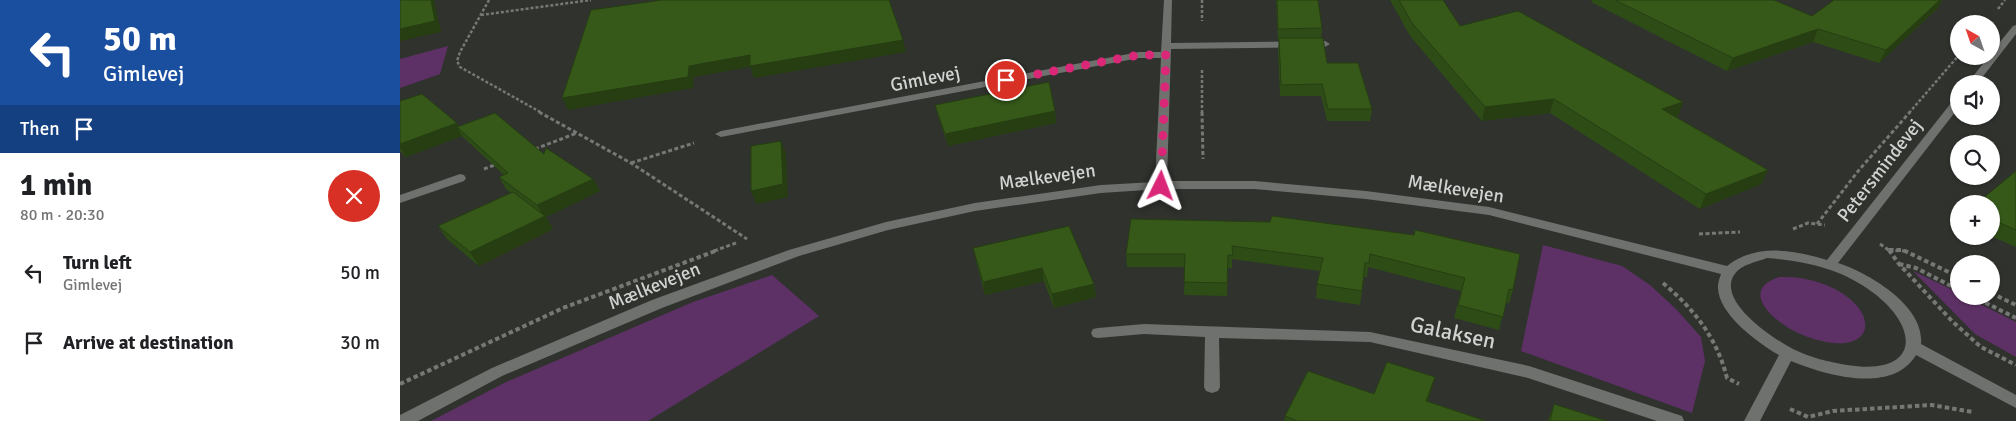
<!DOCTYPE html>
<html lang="en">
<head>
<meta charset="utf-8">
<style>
  :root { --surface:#fff; --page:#f6f6f6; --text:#202124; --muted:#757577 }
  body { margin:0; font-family:Signika,sans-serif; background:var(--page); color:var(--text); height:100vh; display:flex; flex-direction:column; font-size:19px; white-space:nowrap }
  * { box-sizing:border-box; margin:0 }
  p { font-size:16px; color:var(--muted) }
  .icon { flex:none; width:28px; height:28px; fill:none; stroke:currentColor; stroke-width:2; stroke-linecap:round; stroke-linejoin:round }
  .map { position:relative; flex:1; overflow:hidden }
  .sheet { display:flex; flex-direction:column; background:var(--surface); width:400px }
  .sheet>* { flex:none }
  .banner { background:#1a4fa0; color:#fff; overflow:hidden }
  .needle { width:32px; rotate:320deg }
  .buttons { position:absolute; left:1550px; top:15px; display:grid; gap:10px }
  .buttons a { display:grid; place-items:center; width:50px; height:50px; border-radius:50%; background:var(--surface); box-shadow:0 1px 4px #0004; font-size:25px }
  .pin { position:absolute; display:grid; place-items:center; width:42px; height:42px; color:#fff; margin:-21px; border:2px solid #fff; border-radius:50%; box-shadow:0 1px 5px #0007 }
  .me { position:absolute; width:55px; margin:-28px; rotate:3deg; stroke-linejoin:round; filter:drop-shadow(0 0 4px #0008) }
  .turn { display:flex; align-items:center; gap:18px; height:105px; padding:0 20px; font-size:22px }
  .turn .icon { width:65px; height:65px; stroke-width:2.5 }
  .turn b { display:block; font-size:35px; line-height:42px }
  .then { display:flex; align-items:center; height:48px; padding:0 20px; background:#0003; gap:10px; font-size:19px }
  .round { display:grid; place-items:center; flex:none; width:52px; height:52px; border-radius:26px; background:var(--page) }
  .head { display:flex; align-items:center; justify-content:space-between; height:85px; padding:0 20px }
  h1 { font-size:30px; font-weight:800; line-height:38px }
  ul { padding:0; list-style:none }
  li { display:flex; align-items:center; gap:15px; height:70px; padding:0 20px }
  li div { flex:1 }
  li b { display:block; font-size:19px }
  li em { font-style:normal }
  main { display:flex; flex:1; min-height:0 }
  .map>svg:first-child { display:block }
</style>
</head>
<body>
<main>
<section class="sheet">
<div class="banner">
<div class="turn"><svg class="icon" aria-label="left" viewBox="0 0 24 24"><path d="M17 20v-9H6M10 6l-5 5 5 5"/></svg><div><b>50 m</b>Gimlevej</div></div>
<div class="then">Then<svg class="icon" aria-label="arrive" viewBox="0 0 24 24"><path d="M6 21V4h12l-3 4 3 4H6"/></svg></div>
</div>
<div class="head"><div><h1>1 min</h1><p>80 m · 20:30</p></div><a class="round" style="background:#d93025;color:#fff"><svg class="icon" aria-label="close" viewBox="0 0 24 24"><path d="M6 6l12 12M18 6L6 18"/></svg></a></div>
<ul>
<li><svg class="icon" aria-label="left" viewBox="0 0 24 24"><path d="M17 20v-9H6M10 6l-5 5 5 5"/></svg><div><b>Turn left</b><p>Gimlevej</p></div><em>50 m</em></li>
<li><svg class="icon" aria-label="arrive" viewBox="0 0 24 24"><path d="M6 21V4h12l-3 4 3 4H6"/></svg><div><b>Arrive at destination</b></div><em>30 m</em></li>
</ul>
</section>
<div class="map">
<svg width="1616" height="421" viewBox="0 0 1616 421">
  <rect width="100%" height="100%" fill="#30322e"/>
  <path fill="#5d3165" d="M48 46 40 74 0 88V59Z
    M1143 245 1222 266 1250 285 1276 309 1301 337 1305 361 1292 413 1121 351Z
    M1513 271 1559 293V296H1564L1616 322V357L1575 334Z
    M372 275 419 316 248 421H31L106 382 293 302Z
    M1379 277C1404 276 1431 283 1450 299 1475 320 1469 346 1434 343 1422 342 1409 338 1398 333 1376 323 1337 291 1379 277Z"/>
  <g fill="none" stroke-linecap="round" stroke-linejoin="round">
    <path stroke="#767875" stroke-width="2.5" stroke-dasharray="3 2" stroke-linecap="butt" d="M89 0 60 52 57 61 60 67 142 113
      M802 0V21
      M1598 9 1605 0
      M81 15 191 0
      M802 70V113
      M1509 113 1559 55"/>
    <path stroke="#767875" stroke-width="3" stroke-dasharray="4 2.5" stroke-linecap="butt" d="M139 112 231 163 347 239
      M802 112 803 159
      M135 149 177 133
      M231 163 294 143
      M84 169 97 164
      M1417 224 1459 170 1510 112
      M1393 229 1408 223 1425 225
      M1299 234 1340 232
      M1480 244 1490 251
      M1489 250 1505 251
      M314 251 336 243"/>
    <path stroke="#767875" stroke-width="4" stroke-dasharray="4.5 3" stroke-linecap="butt" d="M1489 250 1499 264 1552 321 1581 347 1616 365
      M1489 250H1503L1559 277
      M1499 264 1516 268 1559 290
      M1263 283C1294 309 1317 338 1327 378L1339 384
      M1591 293 1616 305
      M1572 296 1616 318
      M0 384 163 308 318 250
      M1390 409 1408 417 1433 411 1532 405 1573 412"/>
    <path fill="#6e716d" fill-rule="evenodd" d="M764 0H772L771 43 925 41 930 44 925 47 771 49 767 181H854L966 191 1089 207 1327 266C1356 243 1394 250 1427 260L1555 98 1559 97V107L1438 263C1469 273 1525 306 1521 344L1616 395V408L1516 355C1492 395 1425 375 1391 361L1360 421H1344L1379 355C1358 343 1316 313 1318 285 1318 282 1320 277 1321 274L1089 215 966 199 854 189H761L701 193 575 211 488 230 399 256 262 308 102 376 18 421H0V415L92 368 252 300 389 250 486 222 575 203 701 185 755 182 761 58H739L321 137 315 134 321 131 739 52H761ZM1367 258C1403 261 1438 268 1468 289 1521 325 1522 377 1447 365 1428 362 1409 357 1393 349 1374 339 1317 302 1334 275 1341 264 1357 262 1367 258Z
      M1616 25V34L1577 84H1567L1589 56H1591V53L1613 26Z
      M60 174 64 175 66 178 64 181 0 203V195Z
      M744 324 970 332 1129 366 1282 416 1284 421H1257L1128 378 970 342 819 338 820 387 818 391 812 393 806 391 804 387 805 337 744 334 698 338 693 337 691 333 693 329 698 328Z"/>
  </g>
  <path fill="#2e4d16" d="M876 0H918L922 28 921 38 927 63 972 109 970 121H927L921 96H880L878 49 879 40H878Z
    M990 0H1043L1060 26 1283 102 1278 116 1275 117 1368 170 1361 184 1300 209 1150 113 1082 121 1010 36Z
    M1192 0H1374L1412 16 1434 0H1542L1538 8 1479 63 1413 42 1327 71 1191 2Z
    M0 101 58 126 144 154 193 179 200 191 146 217 153 229 79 266 47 239 38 226 111 193 106 189 99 177 104 175 64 138 62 136 6 157 0 151Z
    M535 105 655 111 656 123 548 146 538 116Z
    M1616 171V247L1591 236V204Z
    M870 222 1113 290 1109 303H1106L1099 330 1054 318 1061 291 968 267 967 277H964L960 305 916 298 917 284 920 271 832 259V268H828L827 296 784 295 785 267H727L726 254Z
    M573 248 694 284 696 297 654 308 644 281 585 295 576 261Z
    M1035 377 1031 391 1028 401 1086 421H884L885 416 974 394Z
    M1154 404 1207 421H1148Z"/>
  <path fill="#263e12" d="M31 0H34L41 32 0 41V29Z
    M1540 0H1542L1538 8 1479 63 1486 50Z
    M1418 29 1413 42 1327 71 1333 58Z
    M503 40 506 52 354 78 350 67 294 77 293 88 168 110 162 98 289 66 350 55Z
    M1154 99 1150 113 1082 121 1085 107Z
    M1283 102 1278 116 1257 123 1262 109Z
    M655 111 656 123 548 146 545 134Z
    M57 123 61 131 57 127 62 136 6 157 0 148V144Z
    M381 141 386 153 388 197 356 204 351 191Z
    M1368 170 1361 184 1300 209 1306 194Z
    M193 179 200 191 146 217 153 229 79 266 70 252 144 217 137 205Z
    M642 268 644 281 585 295 583 282Z
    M694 284 696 297 654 308 652 294Z
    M1035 377 1031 391 1023 414 1026 401Z"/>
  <path fill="#36591a" stroke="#263e12" d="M0 0H31L35 21 0 29Z
    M262 0H489L503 40 350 66V55L289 66 288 77 162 98 191 10Z
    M877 0H918L922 28 878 29Z
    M999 0H1043L1060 26 1118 11 1283 102 1262 109 1368 170 1306 194 1154 99 1085 107 1012 23Z
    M1215 0H1374L1412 16 1434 0H1540L1486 50 1418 29 1333 58Z
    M879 38H923L927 63H958L972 109H928L922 84 881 85Z
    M649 82 655 111 545 134 535 105Z
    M22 94 57 123 0 144V101Z
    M95 113 144 154 146 148 193 179 137 205 99 177 108 173 57 127Z
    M381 141 383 184 351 191V146Z
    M1616 171V230L1591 219V204H1576Z
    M113 192 145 216 70 252 38 226Z
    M872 216 1014 235 1015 230 1120 254 1113 290 1109 289 1103 317 1058 305 1065 278 970 254 969 263H965L962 291 917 284 923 258 832 246 833 255H828L827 283 784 282 785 254H726L731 219 870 222Z
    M669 226 694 284 652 294 642 268 583 282 573 248Z
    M987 362 1035 377 1026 401 1086 421H897L885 416 908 371 974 394Z
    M1154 404 1207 421H1150Z"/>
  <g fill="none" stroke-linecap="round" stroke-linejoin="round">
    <path stroke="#db2777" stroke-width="9" stroke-dasharray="0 16.2" d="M606 80 739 55H766L761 186"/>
  </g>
  <g text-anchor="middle" stroke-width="5" stroke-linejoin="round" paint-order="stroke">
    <g font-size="19" fill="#d1d3d1" stroke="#30322e">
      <text transform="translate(525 78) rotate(-11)" y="7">Gimlevej</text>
      <text transform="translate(1479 170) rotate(-52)" y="7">Petersmindevej</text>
      <text transform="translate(647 176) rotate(-8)" y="7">Mælkevejen</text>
      <text transform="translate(1056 188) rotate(9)" y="7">Mælkevejen</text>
      <text transform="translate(254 285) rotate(-22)" y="7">Mælkevejen</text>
    </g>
    <g font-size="22" fill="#d1d3d1" stroke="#30322e">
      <text transform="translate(1053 332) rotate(12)" y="8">Galaksen</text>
    </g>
  </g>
</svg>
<div class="buttons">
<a><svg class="needle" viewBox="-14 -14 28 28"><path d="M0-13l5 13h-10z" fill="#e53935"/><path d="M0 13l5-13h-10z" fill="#757577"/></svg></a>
<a><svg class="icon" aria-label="sound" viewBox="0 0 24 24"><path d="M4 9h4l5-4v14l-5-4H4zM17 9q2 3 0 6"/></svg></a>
<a><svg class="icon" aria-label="search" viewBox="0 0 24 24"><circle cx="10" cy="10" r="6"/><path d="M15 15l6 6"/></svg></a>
<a>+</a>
<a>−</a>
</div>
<div class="pin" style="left:606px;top:80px;background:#d93025"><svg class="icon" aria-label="arrive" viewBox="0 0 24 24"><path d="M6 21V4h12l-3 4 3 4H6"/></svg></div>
<svg class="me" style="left:761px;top:186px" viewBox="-20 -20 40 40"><path d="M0-17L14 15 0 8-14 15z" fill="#db2777" stroke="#fff" stroke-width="4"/></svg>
</div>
</main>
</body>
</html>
